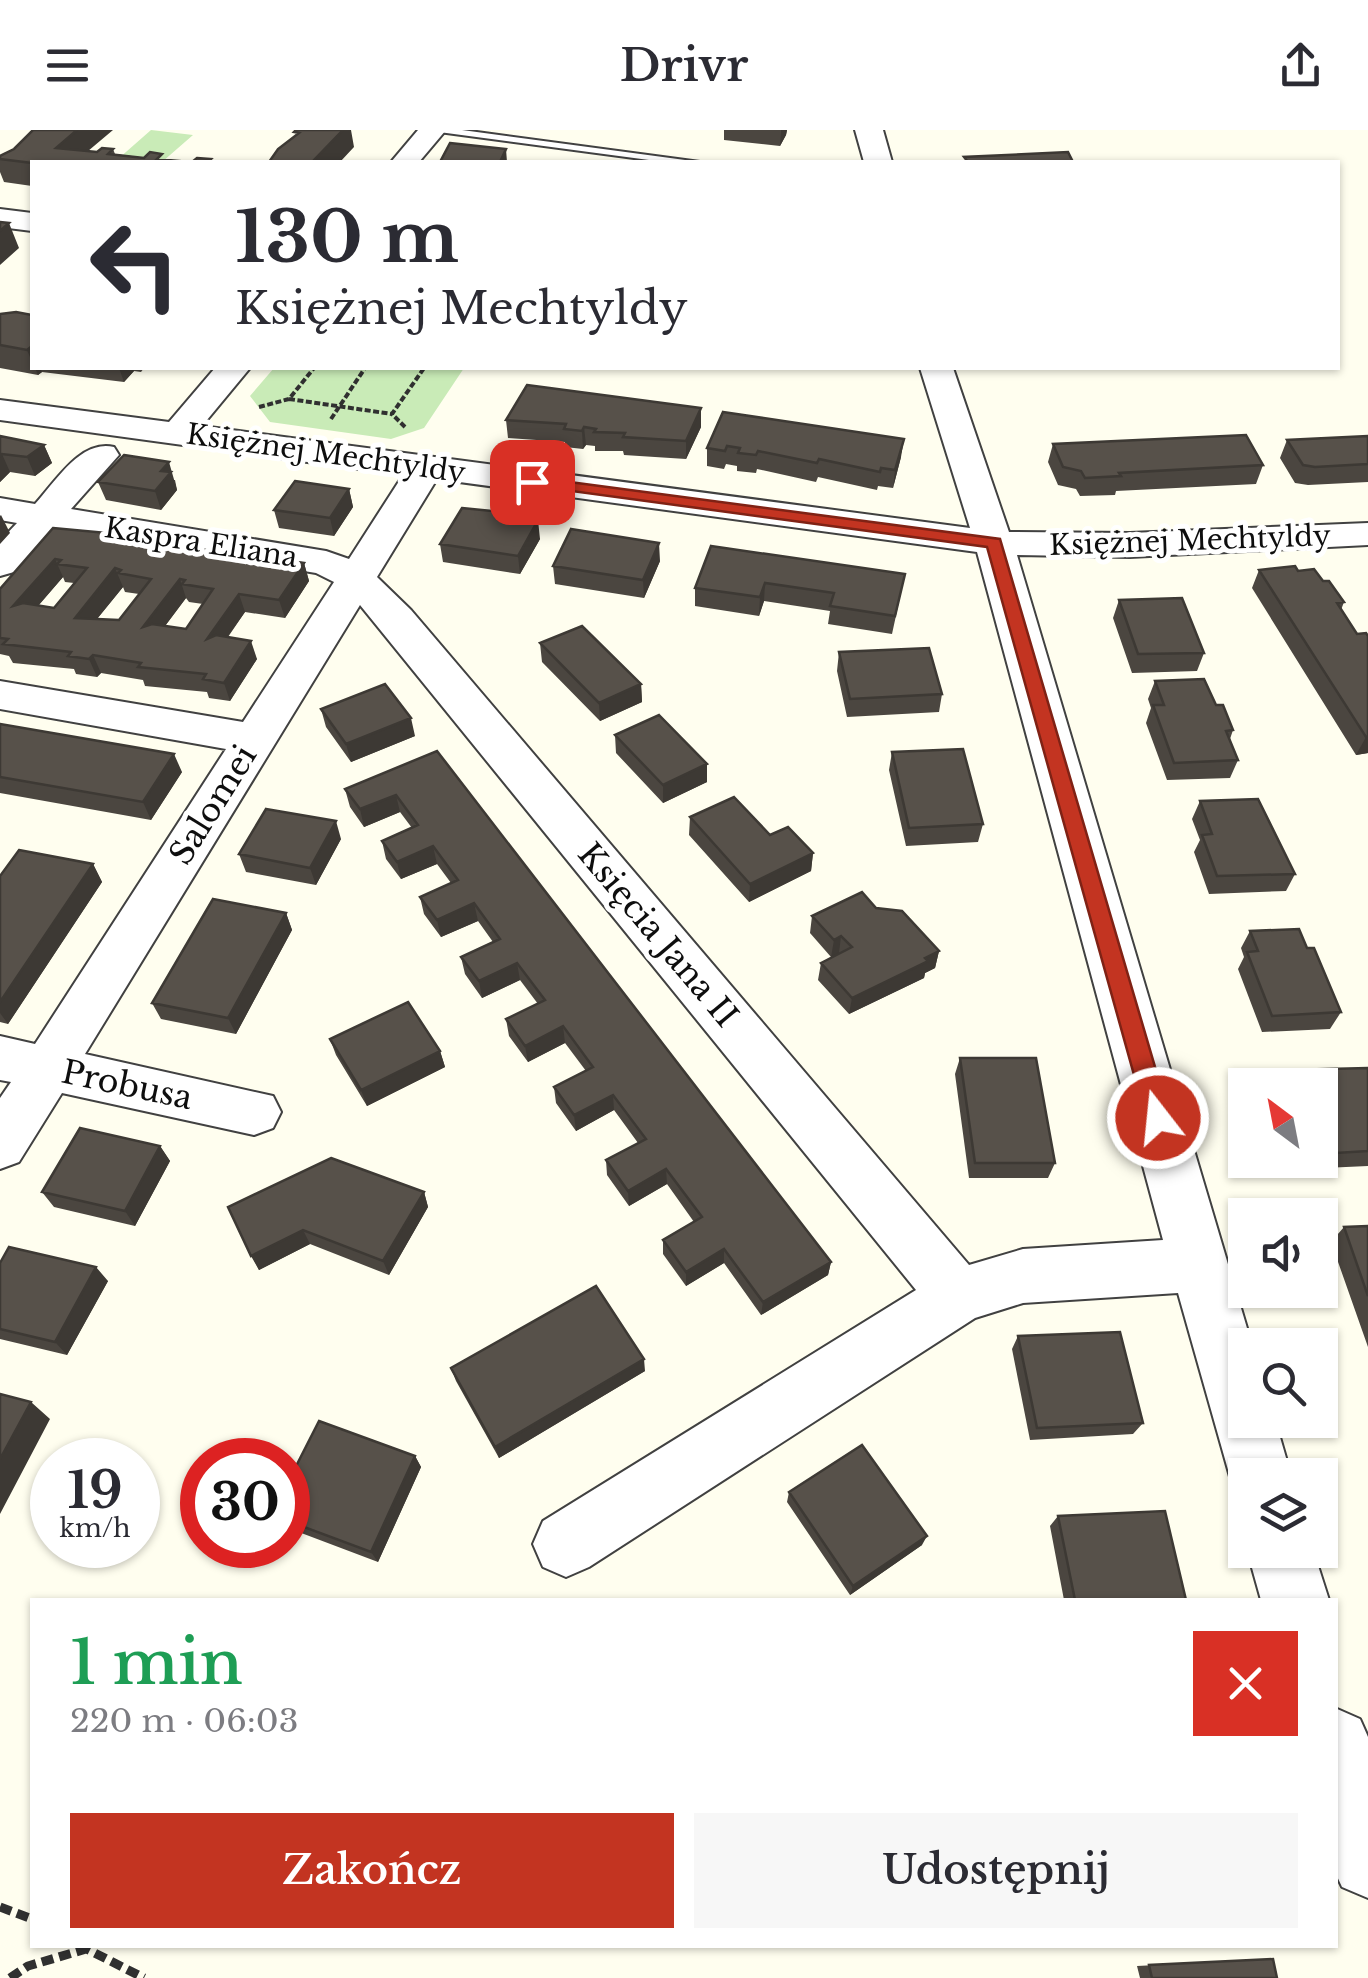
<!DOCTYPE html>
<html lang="pl">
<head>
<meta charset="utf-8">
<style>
  :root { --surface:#fff; --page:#f7f7f7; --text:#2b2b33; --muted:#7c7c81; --accent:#c33421 }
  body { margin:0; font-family:"Libre Baskerville",serif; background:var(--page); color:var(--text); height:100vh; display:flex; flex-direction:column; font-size:38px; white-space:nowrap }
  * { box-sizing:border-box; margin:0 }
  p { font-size:32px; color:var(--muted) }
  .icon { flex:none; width:55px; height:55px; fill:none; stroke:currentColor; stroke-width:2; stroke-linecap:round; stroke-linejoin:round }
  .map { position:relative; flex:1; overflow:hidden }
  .side { position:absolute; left:30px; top:1468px; width:1308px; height:350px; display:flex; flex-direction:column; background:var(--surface); border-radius:0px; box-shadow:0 2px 8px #0004 }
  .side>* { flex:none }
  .hud { position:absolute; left:30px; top:30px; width:1310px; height:210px; border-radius:0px; box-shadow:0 2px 8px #0004; background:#fff; color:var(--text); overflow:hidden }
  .needle { width:65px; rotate:328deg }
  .buttons { position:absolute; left:1228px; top:938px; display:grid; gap:20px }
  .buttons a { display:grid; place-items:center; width:110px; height:110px; border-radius:0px; background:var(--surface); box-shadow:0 2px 8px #0004; font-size:50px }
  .speed { position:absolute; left:30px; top:1308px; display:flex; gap:20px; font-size:50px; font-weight:700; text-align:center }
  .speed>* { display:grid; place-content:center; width:130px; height:130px; border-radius:50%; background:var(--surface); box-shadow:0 2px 8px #0004; line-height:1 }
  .speed small { font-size:25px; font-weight:400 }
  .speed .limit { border:15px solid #d22; background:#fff; color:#111 }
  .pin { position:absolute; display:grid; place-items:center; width:85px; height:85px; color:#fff; margin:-42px; border-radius:20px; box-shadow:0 5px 15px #0006 }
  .me { position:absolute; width:110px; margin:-55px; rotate:344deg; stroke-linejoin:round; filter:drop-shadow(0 0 8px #0008) }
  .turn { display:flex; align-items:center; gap:35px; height:210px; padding:0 40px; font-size:45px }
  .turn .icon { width:130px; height:130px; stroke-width:2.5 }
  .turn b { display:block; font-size:70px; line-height:85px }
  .round { display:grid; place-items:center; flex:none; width:105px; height:105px; border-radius:0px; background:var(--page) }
  .headline { display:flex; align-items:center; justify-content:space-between; height:170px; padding:0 40px }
  h1 { font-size:60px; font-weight:600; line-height:75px; color:#1e9e55 }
  .button { display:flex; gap:20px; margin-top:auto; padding:20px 40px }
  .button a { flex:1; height:115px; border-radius:0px; background:var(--accent); color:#fff; font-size:40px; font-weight:600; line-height:115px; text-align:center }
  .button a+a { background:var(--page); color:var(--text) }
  header { display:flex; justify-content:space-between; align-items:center; height:130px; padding:0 40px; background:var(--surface); font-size:45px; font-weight:600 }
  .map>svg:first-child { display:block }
</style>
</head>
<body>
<header><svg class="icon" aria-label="menu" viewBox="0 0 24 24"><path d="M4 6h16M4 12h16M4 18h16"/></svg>Drivr<svg class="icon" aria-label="share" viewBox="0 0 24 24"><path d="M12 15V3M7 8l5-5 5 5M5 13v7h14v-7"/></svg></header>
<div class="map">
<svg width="1368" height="1848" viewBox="0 0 1368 1848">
  <rect width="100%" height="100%" fill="#fffeef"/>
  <path fill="#c9ebb7" d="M151 0 193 5 162 32 118 29Z
    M274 238H464L424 298 391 309 270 292 250 266Z"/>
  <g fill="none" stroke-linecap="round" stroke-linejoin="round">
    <g stroke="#414141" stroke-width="4">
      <path id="lane" d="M424 0H462L700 32H664Z"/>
    </g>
    <g stroke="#414141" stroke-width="4">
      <path id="street" d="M418 0H446L419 32H391Z
        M855 0H883L892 32H864Z
        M0 79 32 83V101L0 97Z
        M215 238H250L202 296 970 398 920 238H953L1009 402 1130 403 1368 393V415L1130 427 1017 425 1252 1215H1245V1290H1275L1291 1345H1245V1371L1236 1368 1178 1163 1023 1173 975 1188 589 1437 566 1447 543 1437 533 1414 543 1391 916 1160 360 475 85 924 273 966 281 982 273 998 254 1005 62 963 19 1032 0 1039V968L11 952 0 950V906L35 914 226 619 0 579V551L243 592 334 452 316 443 53 399 14 442 0 446V411L17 393 0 390V368L35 374C56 351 81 309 114 317L119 325 71 379 326 421 349 429 403 345 0 290V270L169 292ZM437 349 977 422 1163 1110 1023 1119 969 1135 411 480 377 447Z
        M1247 1420H1313L1329 1470H1261Z
        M1335 1578 1360 1589 1368 1607V1768L1342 1757 1335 1742Z"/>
    </g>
    <path stroke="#303030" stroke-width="4" stroke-dasharray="6 2.5" stroke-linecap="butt" d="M289 269 392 284
      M259 277 289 269 314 238
      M331 289 365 238
      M405 297 392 284 424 238"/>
    <path stroke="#303030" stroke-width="9" stroke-dasharray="12 6" stroke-linecap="butt" d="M0 1777 32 1789
      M79 1815 144 1848
      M10 1848 28 1836 86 1819"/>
    <use href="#lane" fill="#fff" fill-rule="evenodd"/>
    <use href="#street" fill="#fff" fill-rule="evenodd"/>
  </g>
  <path fill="#4b4640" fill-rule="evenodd" d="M724 0H787L786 5 780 16 724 10Z
    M113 19 115 24 164 30 32 32V56L4 52 0 42V26L97 22Z
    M0 184 32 185V238H144L141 242 134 241 124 252 42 242 38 245 0 238Z
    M701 278V297L686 329 624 325 623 321H595V316L586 315 583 319 565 317V312L508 308 506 290Z
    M723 282 901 327 893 358 878 356 877 360 818 347 816 352 757 339 756 343 737 341V336L726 334 724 339 707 336V318Z
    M0 306 44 315 52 333 35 346 10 342 0 352Z
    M1368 306V352L1308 355 1295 353 1280 328 1287 310Z
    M1053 314 1263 335 1256 354 1116 361 1115 365 1080 366 1076 359 1058 355 1048 332Z
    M175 350 177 360 161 380 106 370 98 352Z
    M349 359 353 377 334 406 279 398 274 380Z
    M522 384 523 388 540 409 520 444 443 432 440 414Z
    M53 398 282 434 304 433 309 451 285 488 245 482 228 507 257 529 230 571 209 568 207 562 145 556 143 550 101 543 97 547 76 544 74 539 13 533 9 526 0 524V459ZM63 447 65 452 74 453 54 478 39 475ZM123 457 125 462 139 464 119 490 97 489ZM186 468 189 472 203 474 186 499 165 496Z
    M660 431 644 468 555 454 553 436Z
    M1259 440 1298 441 1323 451 1344 472 1341 480 1357 504 1368 623 1356 625 1252 458Z
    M905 444 892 504 828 494 830 481 764 471 759 486 695 476V458Z
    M1119 470 1204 523 1197 541 1132 543 1113 488Z
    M540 513 641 554 642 572 600 591 542 532Z
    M839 522 942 564 939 582 847 587 837 541Z
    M1155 551 1216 575 1233 600 1230 609 1238 630 1230 648 1167 650 1146 593 1151 578 1148 569Z
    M321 579 415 606 351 632 326 597Z
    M0 594 182 642 151 690 0 663Z
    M615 605 707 652 663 673 616 623Z
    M437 621 831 1132 828 1145 761 1185 724 1133 686 1156 663 1124V1110L694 1092 667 1054 629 1076 607 1045 606 1030 638 1013 614 980 576 1001 556 973 554 957 586 941 565 913 528 932 509 906 506 889 538 874 520 850 482 868 465 844 461 827 493 812 478 791 441 807 424 784 420 767 451 753 437 734 401 749 386 729 382 711 412 698 400 682 364 697 350 677 345 659Z
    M892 622 983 694 978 712 906 716 889 640Z
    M1200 671 1295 744 1286 761 1209 764 1194 722 1200 710 1192 689Z
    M690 687 770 705 813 723 811 741 749 772 689 705Z
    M341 709 316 755 246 742 239 724Z
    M93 734 102 752 8 894 0 892V746Z
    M876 778 939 821 935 838 925 843 924 848 849 884 818 850 821 833 831 827 810 803 812 786Z
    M286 783 292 800 236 904 161 889 152 873Z
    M1250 801 1307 818 1341 882 1330 899 1262 902 1238 839 1244 827 1241 818Z
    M330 909 440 921 445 937 367 976 336 925Z
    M960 928 1055 1033 1048 1048H969L955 944Z
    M1368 938V1036L1324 1038 1320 1030V955H1278L1288 940Z
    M160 1016 170 1031 135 1096 54 1077 42 1062Z
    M424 1062 428 1077 389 1145 310 1114 259 1140 228 1077Z
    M1368 1096V1217L1331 1112 1344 1097Z
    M0 1133 108 1151 67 1225 0 1209Z
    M1018 1206 1143 1293 1133 1304 1030 1310 1012 1219Z
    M451 1238 645 1241 499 1328 456 1251Z
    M415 1326 421 1337 378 1432 288 1398V1352Z
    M789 1362 922 1415 850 1465 787 1372Z
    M1058 1386 1186 1470H1064L1050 1396Z
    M1273 1829 1277 1848H1140L1137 1836Z"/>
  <path fill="#3d3934" d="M77 0H113L75 32 56 18Z
    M343 0H351L354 17 340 32H312Z
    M781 0H787L786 5 780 16Z
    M506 19 507 32H500Z
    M9 93 19 118 0 135V101Z
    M31 216 32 219V232L27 220Z
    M35 238H40L42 242 38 245Z
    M119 238H133L134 241 124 252Z
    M701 278V297L686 329V311Z
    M584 297 586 315 583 319 582 301Z
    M904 309 901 327 893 358 895 340Z
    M44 315 52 333 35 346 27 327Z
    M2 324 10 342 0 352V326Z
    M169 332 177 360 161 380 155 361 161 341Z
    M349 359 353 377 334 406 330 388Z
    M1 385 10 403 0 414V386Z
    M538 390 540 409 520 444 518 426Z
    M659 413 660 431 644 468 643 450Z
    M55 429 63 447 22 494 13 476Z
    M304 433 309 451 285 488 279 470Z
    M115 438 123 457 83 506 75 488Z
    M180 449 186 468 150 516 143 497Z
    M765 453 764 471 759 486 760 467Z
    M239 464 245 482 213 527 207 509Z
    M251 511 257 529 230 571 224 553Z
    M93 525 101 543 97 547 89 529Z
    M641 554 642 572 600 591 599 573Z
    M411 588 415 606 351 632 346 614Z
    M1368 606V623L1356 625 1366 607Z
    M174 624 182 642 151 690 143 672Z
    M707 634V652L663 673V655Z
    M396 665 400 682 364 697 360 679Z
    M336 691 341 709 316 755 310 738Z
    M433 716 437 734 401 749 397 732Z
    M813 723 811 741 749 772 750 754Z
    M93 734 102 752 8 894 0 883V872Z
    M474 773 478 791 441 807 437 790Z
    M286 783 292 800 236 904 228 888Z
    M841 806 839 823 831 827 834 810Z
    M939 821 935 838 925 843 924 848 849 884 852 868Z
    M517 833 520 850 482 868 479 851Z
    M563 896 565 913 528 932 525 916Z
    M440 921 445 937 367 976 361 960Z
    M613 965 614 980 576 1001 574 985Z
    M160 1016 170 1031 135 1096 125 1081Z
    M666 1039 667 1054 629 1076 628 1061Z
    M424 1062 428 1077 389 1145 383 1131Z
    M303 1100 310 1114 259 1140 251 1126Z
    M724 1119V1133L686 1156V1142Z
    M831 1132 828 1145 761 1185 763 1172Z
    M96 1137 108 1151 67 1225 55 1212Z
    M644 1229 645 1241 499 1328 495 1317Z
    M31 1272 50 1289 0 1384V1329Z
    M415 1326 421 1337 378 1432 371 1422Z
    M927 1406 922 1415 850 1465 853 1456Z"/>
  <path fill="#57514a" stroke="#3d3934" stroke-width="2.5" fill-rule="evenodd" d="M33 0H77L56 18 97 22 102 18 113 19 108 24 144 28 150 22 162 24 157 29 190 32 32 33 0 29V26L14 19Z
    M296 0H343L312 32H269L278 19 299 3 294 2Z
    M450 13 506 19 500 32H440Z
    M1068 22 1073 32H968L964 27Z
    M197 28 211 29 208 32H192Z
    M0 92 9 93 0 101Z
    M16 182 32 185V216L27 220 0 215V184Z
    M527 255 701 278 686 311 623 307 625 303 594 302 596 299 584 297 582 301 564 299 566 294 506 290Z
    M723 282 904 309 895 340 881 338 880 342 819 329 817 333 758 321 756 325 738 323 740 318 727 316 725 321 707 318Z
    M1246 305 1263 335 1119 343 1121 346 1085 348 1081 341 1063 337 1053 314Z
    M0 306 44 315 27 327 2 324 0 326Z
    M1368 306V334L1315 337 1303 335 1287 310Z
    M124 325 169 332 161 341 171 342 155 361 98 352Z
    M295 351 349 359 330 388 274 380Z
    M462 378 522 384 520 388 538 390 518 426 440 414Z
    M53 398 118 404 115 408 156 414 160 410 220 423 223 420 282 434 285 430 304 433 279 470 239 464 207 509 216 505 251 511 224 553 203 549 206 544 138 537 141 533 93 525 89 529 68 526 71 522 3 514 8 509 0 508V459ZM55 429 61 430 57 434 87 438 54 478 23 473 13 476ZM115 438 121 440 118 443 151 449 119 490 75 488ZM180 449 185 450 182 454 213 459 186 499 152 494 143 497Z
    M571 399 659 413 643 450 553 436Z
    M711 416 905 444 895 486 830 476 834 463 765 453 760 467 695 458Z
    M1295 436 1298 441 1314 439 1323 451H1329L1344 472 1337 473 1357 504 1366 503 1368 506V606L1366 607 1259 440Z
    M1182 468 1204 523 1138 524 1119 470Z
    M582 496 641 554 599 573 540 513Z
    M929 518 942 564 850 569 839 522Z
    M1204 549 1216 575H1223L1233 600 1226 601 1238 630 1174 633 1153 575H1164L1155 551Z
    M385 554 411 588 346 614 321 579Z
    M659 585 707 634 663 655 615 605Z
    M0 594 174 624 143 672 0 647Z
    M963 619 983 694 909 698 892 622Z
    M437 621 831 1132 763 1172 724 1119 686 1142 663 1110 702 1087 666 1039 628 1061 606 1030 646 1009 613 965 574 985 554 957 593 937 563 896 525 916 506 889 545 870 517 833 479 851 461 827 500 809 474 773 437 790 420 767 458 750 433 716 397 732 382 711 418 695 396 665 360 679 345 659Z
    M734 667 770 705 788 697 813 723 750 754 690 687Z
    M1258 669 1295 744 1217 746 1202 705 1212 704 1200 671Z
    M266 679 336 691 310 738 239 724Z
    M19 720 93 734 0 872V746Z
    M862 762 876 778 902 781 939 821 925 828 928 831 852 868 821 833 852 817 841 806 834 810 812 786Z
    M213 769 286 783 228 888 152 873Z
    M1299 799 1307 818H1314L1341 882 1272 886 1247 822 1258 821 1250 801Z
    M408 872 440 921 361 960 330 909Z
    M960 928H1036L1055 1033H975Z
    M1368 938V1021L1336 1023 1332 1014 1326 1015 1320 999V955H1293L1288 940Z
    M80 998 160 1016 125 1081 42 1062Z
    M331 1028 424 1062 383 1131 303 1100 251 1126 228 1077Z
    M1368 1096V1166L1344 1097Z
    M9 1117 96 1137 55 1212 0 1199V1133Z
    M596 1156 644 1229 495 1317 451 1238Z
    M1120 1202 1143 1293 1037 1298 1018 1206Z
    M0 1264 31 1272 0 1329Z
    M319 1291 415 1326 371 1422 288 1391V1352Z
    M862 1315 927 1406 853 1456 789 1362Z
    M1165 1381 1186 1470H1075L1058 1386Z
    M1273 1829 1277 1848H1152L1149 1835Z"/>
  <path fill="#c33421" stroke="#7f2215" stroke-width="2.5" d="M532 347 1000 409 1170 988 1167 995H1150L1146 988 987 417 527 355V348Z"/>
  <g text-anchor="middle" stroke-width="10" stroke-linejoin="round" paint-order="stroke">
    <g font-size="28" fill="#0e0e0e" stroke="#fff">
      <text transform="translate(326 323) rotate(8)" y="10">Księżnej Mechtyldy</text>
      <text transform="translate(1190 410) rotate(-2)" y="10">Księżnej Mechtyldy</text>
      <text transform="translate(201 412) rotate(9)" y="10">Kaspra Eliana</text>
    </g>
    <g font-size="32" fill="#0e0e0e" stroke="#fff">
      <text transform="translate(213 675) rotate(-58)" y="11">Salomei</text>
      <text transform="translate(658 805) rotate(50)" y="11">Księcia Jana II</text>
      <text transform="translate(127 955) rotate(12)" y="11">Probusa</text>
    </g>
  </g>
</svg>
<div class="buttons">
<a><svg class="needle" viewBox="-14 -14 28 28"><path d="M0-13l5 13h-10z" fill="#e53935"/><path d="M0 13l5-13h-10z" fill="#7c7c81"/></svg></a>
<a><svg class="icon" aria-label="sound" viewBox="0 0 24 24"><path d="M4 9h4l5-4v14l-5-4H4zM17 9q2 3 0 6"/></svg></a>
<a><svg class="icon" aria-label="search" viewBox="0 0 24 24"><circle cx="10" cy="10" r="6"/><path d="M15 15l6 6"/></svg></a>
<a><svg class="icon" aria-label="layers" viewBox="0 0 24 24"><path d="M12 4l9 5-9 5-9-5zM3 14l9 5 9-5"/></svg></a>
</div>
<div class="speed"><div>19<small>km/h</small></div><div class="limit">30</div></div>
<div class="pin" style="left:532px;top:352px;background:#d93025"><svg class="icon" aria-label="arrive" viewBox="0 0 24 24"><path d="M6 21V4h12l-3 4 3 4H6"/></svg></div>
<svg class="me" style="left:1158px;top:988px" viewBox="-20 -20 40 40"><circle r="17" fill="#c33421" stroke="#fff" stroke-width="3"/><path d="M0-11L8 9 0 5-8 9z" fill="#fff"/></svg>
<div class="hud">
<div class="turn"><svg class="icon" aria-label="left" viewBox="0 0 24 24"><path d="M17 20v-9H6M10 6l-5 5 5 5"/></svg><div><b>130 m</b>Księżnej Mechtyldy</div></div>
</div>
<section class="side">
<div class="headline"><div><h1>1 min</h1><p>220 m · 06:03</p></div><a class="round" style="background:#d93025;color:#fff"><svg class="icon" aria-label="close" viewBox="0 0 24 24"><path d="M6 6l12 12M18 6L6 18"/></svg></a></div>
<div class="button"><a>Zakończ</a><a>Udostępnij</a></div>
</section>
</div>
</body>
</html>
